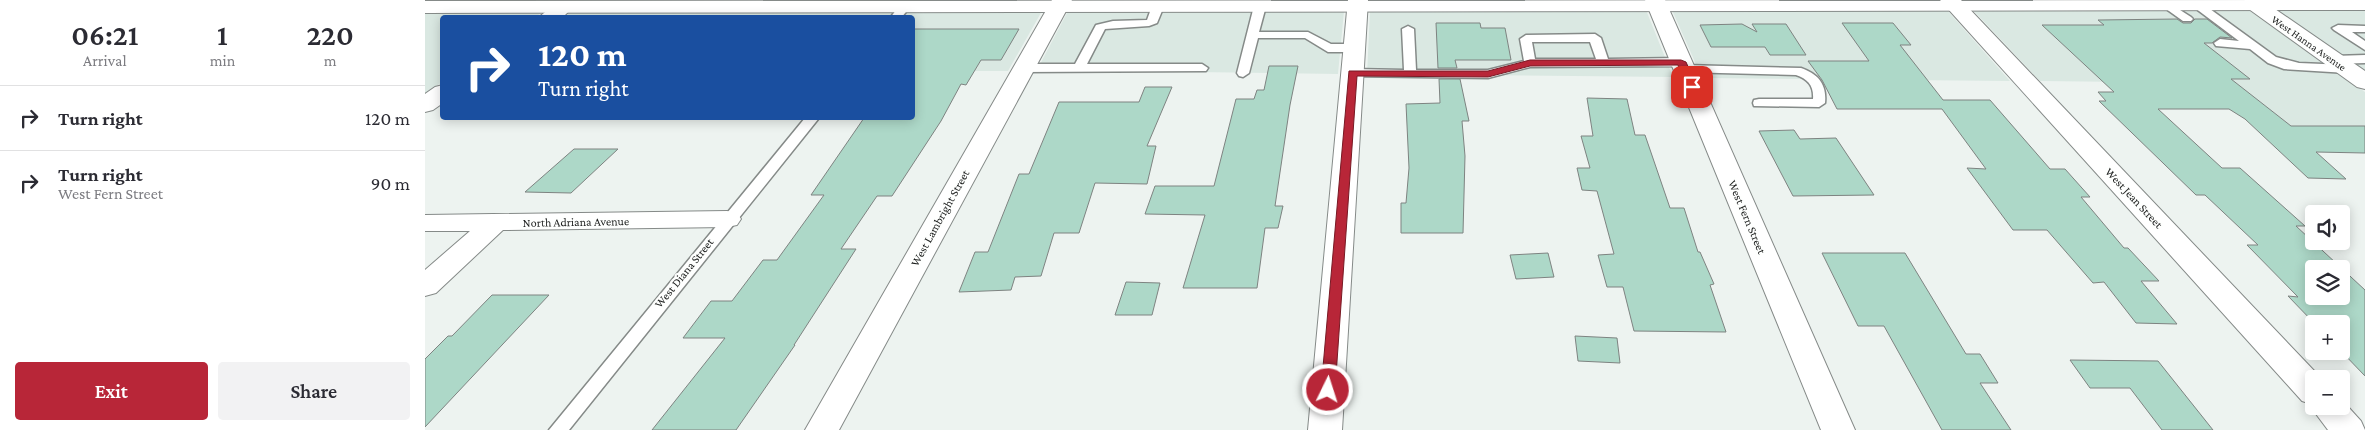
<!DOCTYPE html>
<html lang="en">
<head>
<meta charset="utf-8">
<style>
  :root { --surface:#fff; --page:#f2f2f3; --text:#2b2b33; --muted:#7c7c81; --line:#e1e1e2; --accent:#b82638 }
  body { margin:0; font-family:"Crimson Pro",serif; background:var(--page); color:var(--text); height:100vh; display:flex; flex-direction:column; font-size:19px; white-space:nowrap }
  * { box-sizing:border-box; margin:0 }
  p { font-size:16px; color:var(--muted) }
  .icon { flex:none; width:28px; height:28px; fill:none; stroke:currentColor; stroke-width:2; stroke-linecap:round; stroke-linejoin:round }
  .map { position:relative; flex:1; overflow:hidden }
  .drawer { display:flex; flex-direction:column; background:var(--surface); width:425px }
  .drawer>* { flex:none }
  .top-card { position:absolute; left:15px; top:15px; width:475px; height:105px; border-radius:5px; box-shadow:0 2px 12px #0003; background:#1a4fa0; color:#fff; overflow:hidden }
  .fabs { position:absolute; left:1880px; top:205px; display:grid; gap:10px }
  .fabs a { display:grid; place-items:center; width:45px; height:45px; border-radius:5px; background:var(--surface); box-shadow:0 2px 12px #0003; font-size:25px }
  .pin { position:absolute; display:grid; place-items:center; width:42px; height:42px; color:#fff; margin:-21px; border-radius:10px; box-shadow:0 2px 8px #0006 }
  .me { position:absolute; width:55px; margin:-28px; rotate:4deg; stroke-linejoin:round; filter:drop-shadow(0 0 4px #0008) }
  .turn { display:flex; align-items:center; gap:18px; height:105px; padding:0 15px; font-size:22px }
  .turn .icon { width:65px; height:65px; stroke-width:2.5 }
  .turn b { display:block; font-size:35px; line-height:42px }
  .eta { display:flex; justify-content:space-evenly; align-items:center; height:85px; text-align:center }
  .eta b { font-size:30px; font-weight:600; line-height:35px }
  .button { display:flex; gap:10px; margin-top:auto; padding:10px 15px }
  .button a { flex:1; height:58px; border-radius:5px; background:var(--accent); color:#fff; font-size:20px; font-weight:600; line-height:58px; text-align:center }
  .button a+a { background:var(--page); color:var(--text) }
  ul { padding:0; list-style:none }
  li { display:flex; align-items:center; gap:15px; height:65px; padding:0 15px; border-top:1px solid var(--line) }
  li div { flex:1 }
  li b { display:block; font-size:19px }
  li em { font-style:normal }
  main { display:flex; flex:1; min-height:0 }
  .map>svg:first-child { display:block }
</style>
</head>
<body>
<main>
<section class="drawer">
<div class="eta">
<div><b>06:21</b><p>Arrival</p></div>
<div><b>1</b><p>min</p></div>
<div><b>220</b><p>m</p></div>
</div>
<ul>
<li><svg class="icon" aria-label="right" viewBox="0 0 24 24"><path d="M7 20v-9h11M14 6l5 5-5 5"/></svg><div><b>Turn right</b></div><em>120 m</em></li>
<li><svg class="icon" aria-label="right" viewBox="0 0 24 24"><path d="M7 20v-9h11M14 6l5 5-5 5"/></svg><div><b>Turn right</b><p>West Fern Street</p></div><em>90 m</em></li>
</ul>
<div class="button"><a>Exit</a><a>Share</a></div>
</section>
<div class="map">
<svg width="1940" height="430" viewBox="0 0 1940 430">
  <rect width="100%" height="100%" fill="#edf3f0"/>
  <path fill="#dae8e2" d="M1940 8V72L1848 9Z
    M1521 9 1585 81 1277 78 1247 10Z
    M1547 9H1822L1940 92V128L1842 129 1791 83 1615 81Z
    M1221 10 1248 77 942 74 945 11Z
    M617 11 583 71H488V18H136L144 12Z
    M643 11H919L913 74 612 70Z
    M0 12H118L110 17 18 18 17 82 0 94Z"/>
  <path fill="#add8c8" stroke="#7e8381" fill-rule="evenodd" d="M1752 19 1758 23H1766L1770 19H1782L1807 38 1795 37 1787 43H1779L1825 79H1806L1866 126H1940V153L1891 152 1921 179 1883 178 1820 119 1804 109H1733L1797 168H1815L1880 226H1871L1940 290V376L1916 351V324H1890L1863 296 1873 297 1822 245H1833L1780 195H1771L1674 101H1681L1673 92H1689L1617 25H1679L1673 20ZM1889 269H1916V296H1889Z
    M1011 23H1055L1056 28H1080L1086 60H1030L1032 68H1013Z
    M1417 23H1468L1486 45H1475L1518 100H1565L1625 169H1640L1665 197H1656L1699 248H1703L1734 281H1716L1752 324 1711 323 1679 282 1668 283 1622 230H1588L1542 168 1561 169 1517 109H1412L1397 80 1383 61H1444Z
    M1317 24 1332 32 1327 24H1361L1381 55H1345L1340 47H1286L1275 25Z
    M488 29H594L576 60H556L541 85 536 84 516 121 467 196H452L416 249H431L369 345H370L311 430H227L300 338H258L286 301H307L338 260H352L399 195H386L439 118H488Z
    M844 66H873L865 105 850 206H858L853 228H840L832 288H758L780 215 720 214 730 186H789L811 99H829L832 90H839Z
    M1014 79H1035L1044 121H1037L1040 156 1038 233H976V203H981L984 168 981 104 1015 103Z
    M720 87H747L722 146H731L722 184 670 183 654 233H629L616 276 590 277 586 290 534 292 550 252H563L594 174H604L634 102H714Z
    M1162 98 1202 99 1210 135H1220L1245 208H1259L1273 252H1275L1289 284 1285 285 1301 332 1209 331 1198 287H1182L1173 255 1189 254 1172 191 1157 190 1152 168H1165L1156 136H1168Z
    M1369 130 1375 139 1411 138 1449 195 1368 196 1334 131Z
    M149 149H193L146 193 100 192Z
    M1123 253 1129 277 1091 279 1085 255Z
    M1397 253H1480L1541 354H1555L1573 383H1555L1586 430H1517L1459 326H1433Z
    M701 282 735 283 727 315H690Z
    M67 295H124L0 427V359L23 336H27Z
    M1150 336 1192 338 1195 363 1153 361Z
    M1645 360 1733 361 1788 430H1737L1705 388H1665Z"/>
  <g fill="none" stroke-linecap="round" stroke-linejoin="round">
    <g stroke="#858a88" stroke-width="3">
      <path id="service" d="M1741 1 1766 17 1768 19 1766 21H1758L1737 6V2Z
        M1766 1H1774L1851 57 1874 63 1922 65 1928 69 1922 73 1859 69 1843 63 1825 49 1791 46 1789 43 1795 39 1814 41 1766 5Z
        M733 3 739 6 732 23 724 26 680 29 662 64H777L783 68 781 71 599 72 593 68 599 64H650L671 25 688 21 722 20 727 6Z
        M835 3 841 6 834 32H883L906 44H929L935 48 929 52H903L880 38H833L824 73 818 77 814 76 812 73 829 6Z
        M479 4 485 7 476 18H465L475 5Z
        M1913 25 1940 26V32H1927L1940 41V50L1909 30 1907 28Z
        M983 26 989 29 991 70H1063L1099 61 1095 39 1101 35 1170 34 1176 38 1183 59 1256 58 1262 62 1256 66 1105 67 1063 78 923 76 921 73 927 69 979 70 977 29ZM1107 42H1165L1171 59H1110Z
        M1940 55V63L1909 64 1903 60 1909 56Z
        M1259 65 1376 68C1393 74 1402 84 1400 103L1394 107 1329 106 1328 103 1329 100 1334 99H1388C1389 86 1383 79 1371 75L1255 72 1253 69 1255 66Z
        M380 118H394L144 430H124Z"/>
    </g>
    <g stroke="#858a88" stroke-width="2">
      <path id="minor" d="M627 0H647L414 430H380Z
        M923 0H943L917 430H883Z
        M1220 0H1240L1430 430H1396Z
        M1515 0H1536L1897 379H1889V406H1916V399L1936 421 1940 430H1903L1885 406 1886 404 1877 401Z
        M1820 0H1837L1940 71V89L1932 87 1821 7 1818 3Z
        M138 1 145 3 148 7 137 18H113L131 3Z
        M18 85V103L8 110 0 112V94L10 87Z
        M302 211 312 213 316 219 312 225 302 227 78 230 11 293 0 296V270L45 231H0V215Z"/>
    </g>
    <g stroke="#858a88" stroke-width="2">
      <path id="primary" d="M1940 0V10L0 13V1Z"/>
    </g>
    <use href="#service" fill="#fff" fill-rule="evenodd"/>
    <use href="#minor" fill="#fff" fill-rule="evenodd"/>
    <use href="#primary" fill="#fff" fill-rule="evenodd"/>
  </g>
  <path fill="#b82638" stroke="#781924" d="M1256 60 1261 62 1272 87 1270 89H1263L1253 65 1105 66 1063 77 932 76 910 390 908 394H898L896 390 924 71H1063L1105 60Z"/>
  <g text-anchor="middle" stroke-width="4.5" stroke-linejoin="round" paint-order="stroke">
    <g font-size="11" fill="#1d1f1e" stroke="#fefffe">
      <text transform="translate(1884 43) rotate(35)" y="4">West Hanna Avenue</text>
    </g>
    <g font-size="12" fill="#1d1f1e" stroke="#fefffe">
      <text transform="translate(1709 198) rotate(47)" y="4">West Jean Street</text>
      <text transform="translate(1322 217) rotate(67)" y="4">West Fern Street</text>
      <text transform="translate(515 218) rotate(-61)" y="4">West Lambright Street</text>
      <text transform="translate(151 222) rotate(-1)" y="4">North Adriana Avenue</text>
      <text transform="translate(259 273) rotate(-51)" y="4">West Diana Street</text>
    </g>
  </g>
</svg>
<div class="fabs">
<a><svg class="icon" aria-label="sound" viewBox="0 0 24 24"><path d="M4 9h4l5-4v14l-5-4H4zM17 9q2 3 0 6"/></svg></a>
<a><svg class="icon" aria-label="layers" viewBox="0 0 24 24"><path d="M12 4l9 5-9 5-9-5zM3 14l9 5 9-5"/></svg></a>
<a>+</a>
<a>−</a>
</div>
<div class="pin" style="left:1267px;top:87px;background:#d93025"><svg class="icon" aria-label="arrive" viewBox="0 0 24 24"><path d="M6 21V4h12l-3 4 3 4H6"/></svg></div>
<svg class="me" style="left:903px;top:390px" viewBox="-20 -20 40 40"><circle r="17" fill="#b82638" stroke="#fff" stroke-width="3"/><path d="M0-11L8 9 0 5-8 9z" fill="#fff"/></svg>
<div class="top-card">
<div class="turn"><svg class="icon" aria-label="right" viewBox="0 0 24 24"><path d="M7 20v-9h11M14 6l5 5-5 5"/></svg><div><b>120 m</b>Turn right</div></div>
</div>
</div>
</main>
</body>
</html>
